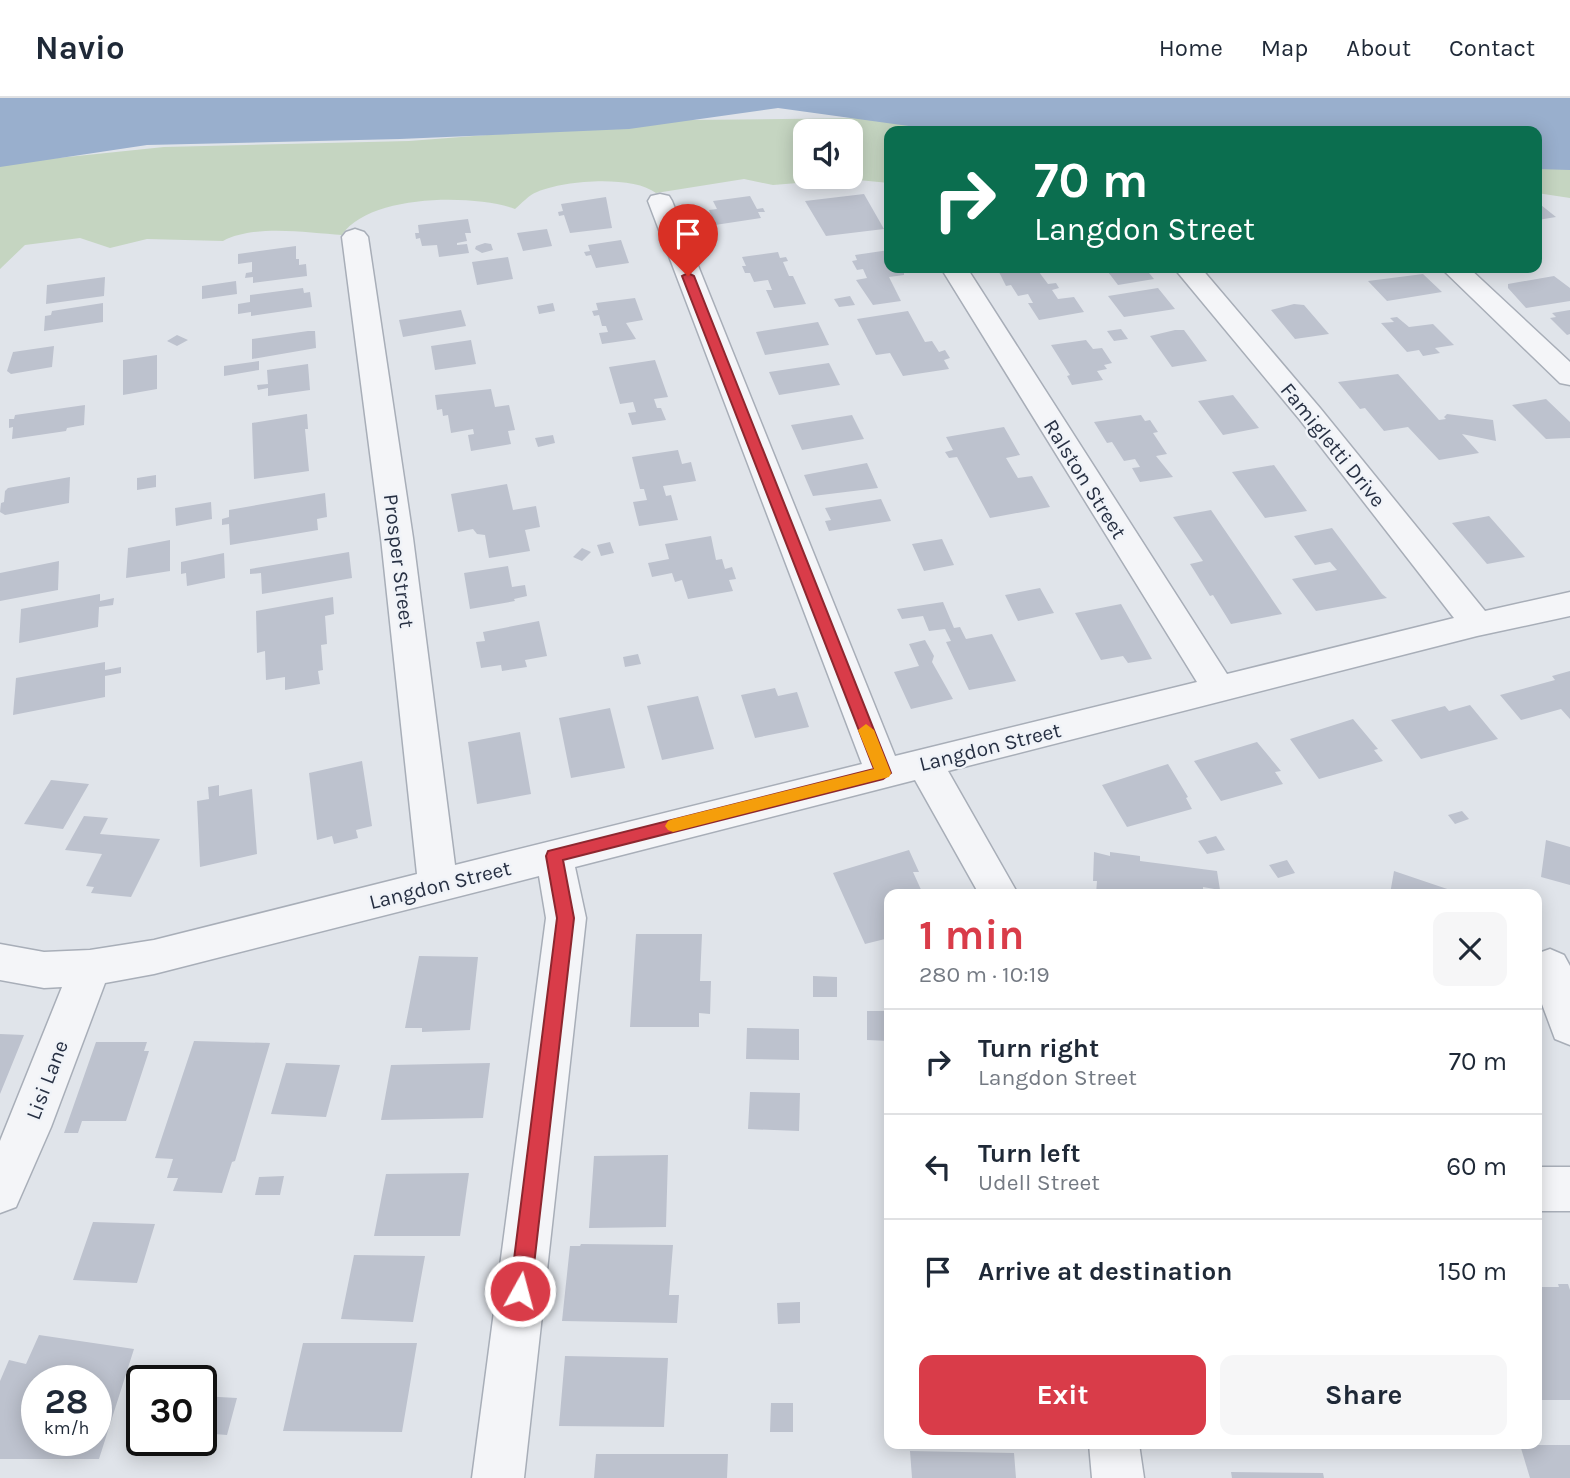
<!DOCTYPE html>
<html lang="en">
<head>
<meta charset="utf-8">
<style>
  :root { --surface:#fff; --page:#f6f6f7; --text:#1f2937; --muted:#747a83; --line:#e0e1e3; --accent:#d93c49 }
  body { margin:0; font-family:Karla,sans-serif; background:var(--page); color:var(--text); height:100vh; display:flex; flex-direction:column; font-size:26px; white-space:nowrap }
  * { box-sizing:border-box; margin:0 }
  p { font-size:23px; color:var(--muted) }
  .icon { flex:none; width:38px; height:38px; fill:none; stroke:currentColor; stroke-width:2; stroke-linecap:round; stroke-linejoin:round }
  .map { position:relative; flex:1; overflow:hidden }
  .details { position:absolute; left:884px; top:791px; width:658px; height:560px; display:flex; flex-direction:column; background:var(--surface); border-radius:14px; box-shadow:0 4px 18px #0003 }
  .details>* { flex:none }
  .hud { position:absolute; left:884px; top:28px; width:658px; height:147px; border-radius:14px; box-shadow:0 4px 18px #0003; background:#0b6e4f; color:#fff; overflow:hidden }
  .buttons { position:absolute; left:793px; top:21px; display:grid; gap:14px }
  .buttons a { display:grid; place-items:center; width:70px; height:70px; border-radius:14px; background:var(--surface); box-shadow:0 4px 18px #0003; font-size:35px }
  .speed { position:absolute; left:21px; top:1267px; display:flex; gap:14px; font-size:35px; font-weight:700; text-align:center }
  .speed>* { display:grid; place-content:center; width:91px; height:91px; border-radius:50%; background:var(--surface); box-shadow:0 4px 18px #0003; line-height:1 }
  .speed small { font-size:18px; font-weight:400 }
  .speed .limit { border:4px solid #111; border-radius:10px; background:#fff; color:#111 }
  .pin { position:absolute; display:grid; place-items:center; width:60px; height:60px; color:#fff; margin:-72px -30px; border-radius:50% 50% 50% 0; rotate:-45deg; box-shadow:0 0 7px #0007 }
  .pin .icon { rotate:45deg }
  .me { position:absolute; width:77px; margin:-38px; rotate:7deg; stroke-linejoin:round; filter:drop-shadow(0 0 5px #0008) }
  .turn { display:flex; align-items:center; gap:24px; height:147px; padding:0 35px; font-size:32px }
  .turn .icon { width:91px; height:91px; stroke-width:2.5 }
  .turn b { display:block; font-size:49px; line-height:60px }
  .round { display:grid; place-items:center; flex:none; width:74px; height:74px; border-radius:14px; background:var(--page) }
  .summary { display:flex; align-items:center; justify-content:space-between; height:119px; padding:0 35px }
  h1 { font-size:42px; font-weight:700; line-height:52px; color:var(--accent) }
  .primary-button { display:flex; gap:14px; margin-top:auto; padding:14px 35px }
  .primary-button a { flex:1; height:80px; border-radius:14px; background:var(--accent); color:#fff; font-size:28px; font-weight:700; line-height:80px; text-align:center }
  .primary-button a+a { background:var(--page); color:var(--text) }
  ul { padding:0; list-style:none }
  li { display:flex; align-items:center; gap:21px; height:105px; padding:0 35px; border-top:2px solid var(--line) }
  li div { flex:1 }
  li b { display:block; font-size:26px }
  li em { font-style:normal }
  header { display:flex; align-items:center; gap:42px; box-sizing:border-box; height:98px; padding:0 35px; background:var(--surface); border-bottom:2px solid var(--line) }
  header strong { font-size:33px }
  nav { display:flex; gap:38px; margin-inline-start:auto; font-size:24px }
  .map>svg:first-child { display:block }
</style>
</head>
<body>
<header>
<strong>Navio</strong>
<nav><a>Home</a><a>Map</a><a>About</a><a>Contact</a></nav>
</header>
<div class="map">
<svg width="1570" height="1380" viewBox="0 0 1570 1380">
  <rect width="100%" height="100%" fill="#e0e4ea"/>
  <path fill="#c5d5c1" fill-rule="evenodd" d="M866 20 890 22 942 33H889V85L848 81 773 87 744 81 656 95C633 77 564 82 537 94 529 97 522 105 515 111 474 96 369 96 342 137 308 135 255 126 223 143L147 141 110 150 80 140 25 147 0 171V66L164 49 409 43 687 22ZM805 33H850V79H805Z
    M1537 69H1570V100L1537 95Z"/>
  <path fill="#99afcd" d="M0 0H1570V72L1537 71 1536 33H945L778 10 629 31 400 41 147 47 0 69Z"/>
  <path fill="#bdc2ce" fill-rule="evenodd" d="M864 96 884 131 826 138 805 103Z
    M750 98 757 111 763 110 765 114H758L761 120 715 127 709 112 717 111 713 103Z
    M606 99 612 130 570 135 564 117 559 118 558 114 563 113 561 106Z
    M1536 107H1541L1556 119 1538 122Z
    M468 121 471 135H465L467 143 457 145V147L467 146 469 155 439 159 437 147 422 148 420 140 416 141 415 135H419L418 127Z
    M547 131 552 148 523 153 517 135Z
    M621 142 629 165 596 170 591 157 586 158 584 154 590 153 588 147Z
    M485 145 491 146 493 152 482 155 475 151 476 148Z
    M296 148V161H299V167L306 166 307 178 253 185V179L245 180 246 175 252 174V164L238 166V156Z
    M889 152V170H902L904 174V177L889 179 901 203 873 207 856 182 867 180 863 171 857 172 852 163 857 162 855 157Z
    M778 154 780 160 786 159 788 163 783 164 789 178H793L806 206 774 210 766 192H772L768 182 754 184 750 175H745L742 168H746L742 159Z
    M508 159 513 181 477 187 472 164Z
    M1019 170H1036L1048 186 1056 185 1059 190 1052 192 1058 201 1074 199 1084 214 1039 222 1028 205H1033L1028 196 1018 198 1011 187 1006 188 998 172Z
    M1105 170H1145L1154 181 1118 187Z
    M1423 176 1442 194 1387 203 1368 183Z
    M1554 178 1570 190V203L1526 210 1508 190V186Z
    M105 179 104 198 46 206 47 187Z
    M236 183 237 196 202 201V188Z
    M303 190 304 195 310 194 312 209 251 218V214L238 216V206L250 204V197Z
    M1158 190 1175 211 1124 219 1108 198Z
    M850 198 855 207 839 209 834 201Z
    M635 200 643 222 626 225 636 241 602 246 599 235 608 234 606 228H602L599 217 594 218 592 213 598 212 596 205Z
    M103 205V224L44 233 45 218 51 217 52 213Z
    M553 205 555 213 539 216 537 208Z
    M1294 206 1304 207 1329 236 1295 241 1271 212Z
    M461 212 466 228 403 239 399 222Z
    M1570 212V236L1567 237 1550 220 1556 219 1552 215Z
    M908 213 925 244 932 243 939 254 945 252 950 260 944 262 949 271 903 278 890 255 876 257 857 221Z
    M1397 219 1409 229 1433 226 1454 247 1435 250 1440 255 1423 258 1419 252 1407 254 1381 225 1394 224 1390 220Z
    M818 224 829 247 765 257 756 234Z
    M1121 231 1128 241 1114 243 1107 233Z
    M1175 232H1184L1207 263 1172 269 1150 238Z
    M308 233H315L316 250 252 261V241Z
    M177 237 188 242 177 248 167 243Z
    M471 242 476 266 435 272 431 248Z
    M1086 242 1093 251 1102 250 1112 265 1104 267 1107 271 1097 273 1103 282 1072 287 1067 278 1070 277 1051 247Z
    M54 248 52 269 11 276 7 273 13 254Z
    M157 257V291L123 297V262Z
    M655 262 668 299 654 301 657 310H661L666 322 632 327 628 315 636 314 633 304 620 306 609 269Z
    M259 263V272L224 278V268Z
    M829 265 840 287 779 297 769 274Z
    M308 266 310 292 268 298V290L258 292 257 287 268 286 267 272Z
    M1398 276 1439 322 1446 321 1444 319 1447 316 1493 322 1496 343 1462 336 1479 355 1439 362 1408 329 1384 333 1365 310 1360 311 1338 284Z
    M491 291 495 309 509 307 515 332 508 333 511 346 471 353 468 337 474 336 473 331 451 335 448 317 443 318 442 311 437 312 435 297Z
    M1233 297 1259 330 1223 337 1198 303Z
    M1546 301 1570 324V340L1546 341 1512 307Z
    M85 307 84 327 67 330 66 333 12 341 13 329 9 330V321H14L15 317Z
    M307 316 308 331H305L309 373 254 381 252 325Z
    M852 317 864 341 802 352 791 327Z
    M1141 317 1145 323 1150 322 1158 334 1153 335 1167 356 1156 358 1173 379 1140 384 1132 370 1140 369 1135 361 1124 363 1112 344 1107 345 1094 324Z
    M1004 329 1020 357 1006 360 1018 380 1032 378 1050 409 990 420 957 359 949 360 945 354 953 352 946 339Z
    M553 337 555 345 538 349 535 340Z
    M678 352 682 366 691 364 696 383 663 388 666 398 671 397 678 422 639 428 633 404 647 402 644 391H640L632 359Z
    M867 365 878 390 813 398 804 377Z
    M1274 367 1307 413 1265 420 1232 374Z
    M156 377V389L137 392V380Z
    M70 379 69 405 5 417 0 414 1 405 4 404 5 393 8 390Z
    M507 386 513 412 536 408 540 429 525 432 530 453 489 460 485 437 477 436 473 431 458 434 451 396Z
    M325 395 327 419 317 421 318 432 230 447 229 426 222 427V421L229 419V412Z
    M881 401 891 423 829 433 825 423 831 422 825 410Z
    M211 404 212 421 176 428 175 410Z
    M1211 412 1282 516 1231 526 1213 497 1210 498 1190 466 1203 463 1173 419Z
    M1489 418 1525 459 1487 466 1452 425Z
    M1332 430 1382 496 1387 500 1316 513 1292 481 1337 472 1330 464 1315 467 1294 438Z
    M711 438 716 462 722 461 725 471 732 469 736 481 729 482 733 493 688 501 682 482 675 484 672 475 652 479 648 465 669 461 665 446Z
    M942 441 954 467 924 473 912 446Z
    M170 442V473L126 480 128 450Z
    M610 444 614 455 601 458 597 447Z
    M582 450 591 454 582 463 573 459Z
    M349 454 352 480 262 496 261 475 250 476V471Z
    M224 455 225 480 187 488 186 475 181 476V464Z
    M59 463 58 492 0 503V475Z
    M508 468 512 489 525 487 527 498 514 501 515 503 470 511 464 475Z
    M1040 490 1054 515 1018 523 1005 497Z
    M100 496V503L114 500 113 507 99 509 98 529 19 545 21 511Z
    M333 499 334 516 325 518 327 546 321 547 323 572 318 573 320 586 285 592V579L266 582 265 553 257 555 256 513Z
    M943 504 954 530 960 529 966 541 992 536 1016 583 969 592 946 544 951 543 945 531 929 533 923 518 902 521 897 511Z
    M1121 506 1152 561 1128 565 1123 558 1101 562 1075 515Z
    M539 523 547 558 525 562 527 569 502 573 501 567 481 570 476 544 485 543 483 534Z
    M925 542 934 558 932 564 953 601 911 611 894 574 919 568 909 546Z
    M638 556 641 566 625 569 623 559Z
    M105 564V572L121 569V575L105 578V599L13 617 16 580Z
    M1570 573V621L1561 611 1521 622 1500 597 1555 582 1552 578Z
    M775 590 778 598 797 594 809 629 755 640 741 597Z
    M698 598 714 651 662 662 647 608Z
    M1470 607 1498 641 1421 661 1391 622 1445 608 1449 613Z
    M610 610 625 670 571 680 559 620Z
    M1353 621 1378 651 1374 652 1383 663 1319 681 1290 641Z
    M520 634 531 696 477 706 468 644Z
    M1257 644 1281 673 1275 674 1283 686 1221 703 1194 663Z
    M362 663 372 728 356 732 358 740 334 746 332 738 317 742 309 675Z
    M1168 666 1188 699 1186 700 1192 711 1127 729 1102 687Z
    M51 682 89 686 63 731 24 726Z
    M219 687V698L252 691 257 756 200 769 197 703 209 701 208 689Z
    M1462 713 1469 721 1455 726 1448 717Z
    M84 718 108 720 100 736 160 741 131 799 91 795 94 789 86 788 102 756 65 752Z
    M1216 738 1225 752 1207 756 1198 743Z
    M1546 742 1570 749V787L1541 779Z
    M909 752 919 774H913L923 796H889V840L865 846 833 775Z
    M1094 754 1110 758V754L1140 758V763L1217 773 1220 792 1203 789V796H1096L1097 783H1093Z
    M1287 762 1295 775 1278 780 1269 767Z
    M1394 773 1462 796H1390Z
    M636 836H702L700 883H711L710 916 699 915V929H630Z
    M419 858 478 859 470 932 422 934V930H405Z
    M813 878 837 879V899H813Z
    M867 913H889V943L867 942Z
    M747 930 799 931V962L746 961Z
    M0 936 24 937 0 996Z
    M194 943 270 945 235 1063 232 1064 222 1095 173 1093 178 1080H167L173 1061 155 1060Z
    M96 944H147L144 953H149L126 1023H82L78 1035H64Z
    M286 965 340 967 326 1019 271 1016Z
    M490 965 483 1020 381 1022 391 967Z
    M750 994 800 995 799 1033 748 1031Z
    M668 1057 666 1129 589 1130 594 1058Z
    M469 1075 460 1138H374L386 1076Z
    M284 1078 280 1097H255L259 1079Z
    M93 1124 155 1126 137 1185 73 1182Z
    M581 1146 673 1147 669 1197H679L677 1225 562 1223 570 1148H580Z
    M354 1157 425 1158 413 1224 341 1221Z
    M1558 1186H1568L1570 1192V1302H1536V1189H1559Z
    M800 1204V1225L778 1226 777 1205Z
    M39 1237 134 1251 99 1361H0V1283L9 1262 26 1266ZM37 1283H96V1342H37Z
    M303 1245H417L402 1334 283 1333Z
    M565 1258 668 1260 664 1329 559 1328Z
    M201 1298 237 1300 227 1337 201 1335Z
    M771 1305H793V1334H770Z
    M1520 1347H1570V1380H1530Z
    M910 1353 1014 1355 1016 1380H912Z
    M596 1356H728L727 1380H594Z
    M1231 1374 1323 1375 1324 1380H1232Z"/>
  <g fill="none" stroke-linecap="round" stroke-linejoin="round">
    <g stroke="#a8aeb8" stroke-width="3">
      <path id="street" d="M660 96 669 98 672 103 895 658 1197 584 941 170H967L1227 576 1454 520 1300 322 1174 170H1201L1320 310 1485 513 1570 494V518L1477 538 948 673 1018 796H979L915 682 575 769 586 820 524 1380H472L546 820 539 778 154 876 105 885 51 1029 16 1109 0 1115V1043L62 889 44 890 0 882V846L44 854 90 852 154 842 417 776 381 440 342 139 346 134 355 131 364 134 368 139 413 440 455 767 862 666 648 103 651 98Z
        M1441 170H1469L1570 264V287L1560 285Z
        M1550 851 1564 857 1570 868V947L1555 941 1536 890V856Z
        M1536 1069H1570V1113H1536Z
        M1089 1346H1139L1144 1380H1092Z"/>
    </g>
    <use href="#street" fill="#f4f5f8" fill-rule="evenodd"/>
  </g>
  <path fill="#d93c49" stroke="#8d272f" stroke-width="2" d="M688 175 694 178 891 675 883 681 563 762 574 820 531 1193 528 1200 520 1203 513 1200 510 1193 557 820 546 758 548 753 874 671 682 178Z"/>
  <path fill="#f59e0b" d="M866 626 874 632 891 675 889 679 673 734 668 732 665 728 668 723 673 721 874 671 858 632Z"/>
  <g text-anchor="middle" stroke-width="5" stroke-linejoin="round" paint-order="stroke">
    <g font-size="21" fill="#273043" stroke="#f0f3f8">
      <text transform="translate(1333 347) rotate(51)" y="7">Famigletti Drive</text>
      <text transform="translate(1085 381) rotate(58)" y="7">Ralston Street</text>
      <text transform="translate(399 463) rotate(83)" y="7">Prosper Street</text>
      <text transform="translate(990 649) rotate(-14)" y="7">Langdon Street</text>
      <text transform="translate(440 787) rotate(-14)" y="7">Langdon Street</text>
      <text transform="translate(47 982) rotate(-69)" y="7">Lisi Lane</text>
    </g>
  </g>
</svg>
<div class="buttons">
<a><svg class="icon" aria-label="sound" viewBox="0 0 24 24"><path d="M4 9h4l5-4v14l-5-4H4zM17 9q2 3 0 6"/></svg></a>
</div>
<div class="speed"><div>28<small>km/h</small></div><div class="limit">30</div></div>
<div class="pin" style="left:688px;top:178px;background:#d93025"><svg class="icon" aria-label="arrive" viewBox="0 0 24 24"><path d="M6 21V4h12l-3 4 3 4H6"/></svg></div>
<svg class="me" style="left:520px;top:1193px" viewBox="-20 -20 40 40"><circle r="17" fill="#d93c49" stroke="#fff" stroke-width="3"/><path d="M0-11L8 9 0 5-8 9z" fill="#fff"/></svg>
<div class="hud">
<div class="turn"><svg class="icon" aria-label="right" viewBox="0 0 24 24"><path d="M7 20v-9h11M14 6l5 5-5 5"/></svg><div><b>70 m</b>Langdon Street</div></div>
</div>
<section class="details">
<div class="summary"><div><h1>1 min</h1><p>280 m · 10:19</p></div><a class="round"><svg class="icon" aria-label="close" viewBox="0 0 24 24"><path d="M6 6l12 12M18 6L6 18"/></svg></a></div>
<ul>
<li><svg class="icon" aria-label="right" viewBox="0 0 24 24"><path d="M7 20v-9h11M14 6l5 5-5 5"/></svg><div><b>Turn right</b><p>Langdon Street</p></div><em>70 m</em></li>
<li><svg class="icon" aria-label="left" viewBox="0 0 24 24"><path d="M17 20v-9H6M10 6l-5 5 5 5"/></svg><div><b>Turn left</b><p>Udell Street</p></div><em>60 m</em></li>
<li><svg class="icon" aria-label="arrive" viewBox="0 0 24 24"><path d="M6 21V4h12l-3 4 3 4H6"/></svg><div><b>Arrive at destination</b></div><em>150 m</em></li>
</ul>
<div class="primary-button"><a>Exit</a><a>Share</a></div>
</section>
</div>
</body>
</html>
